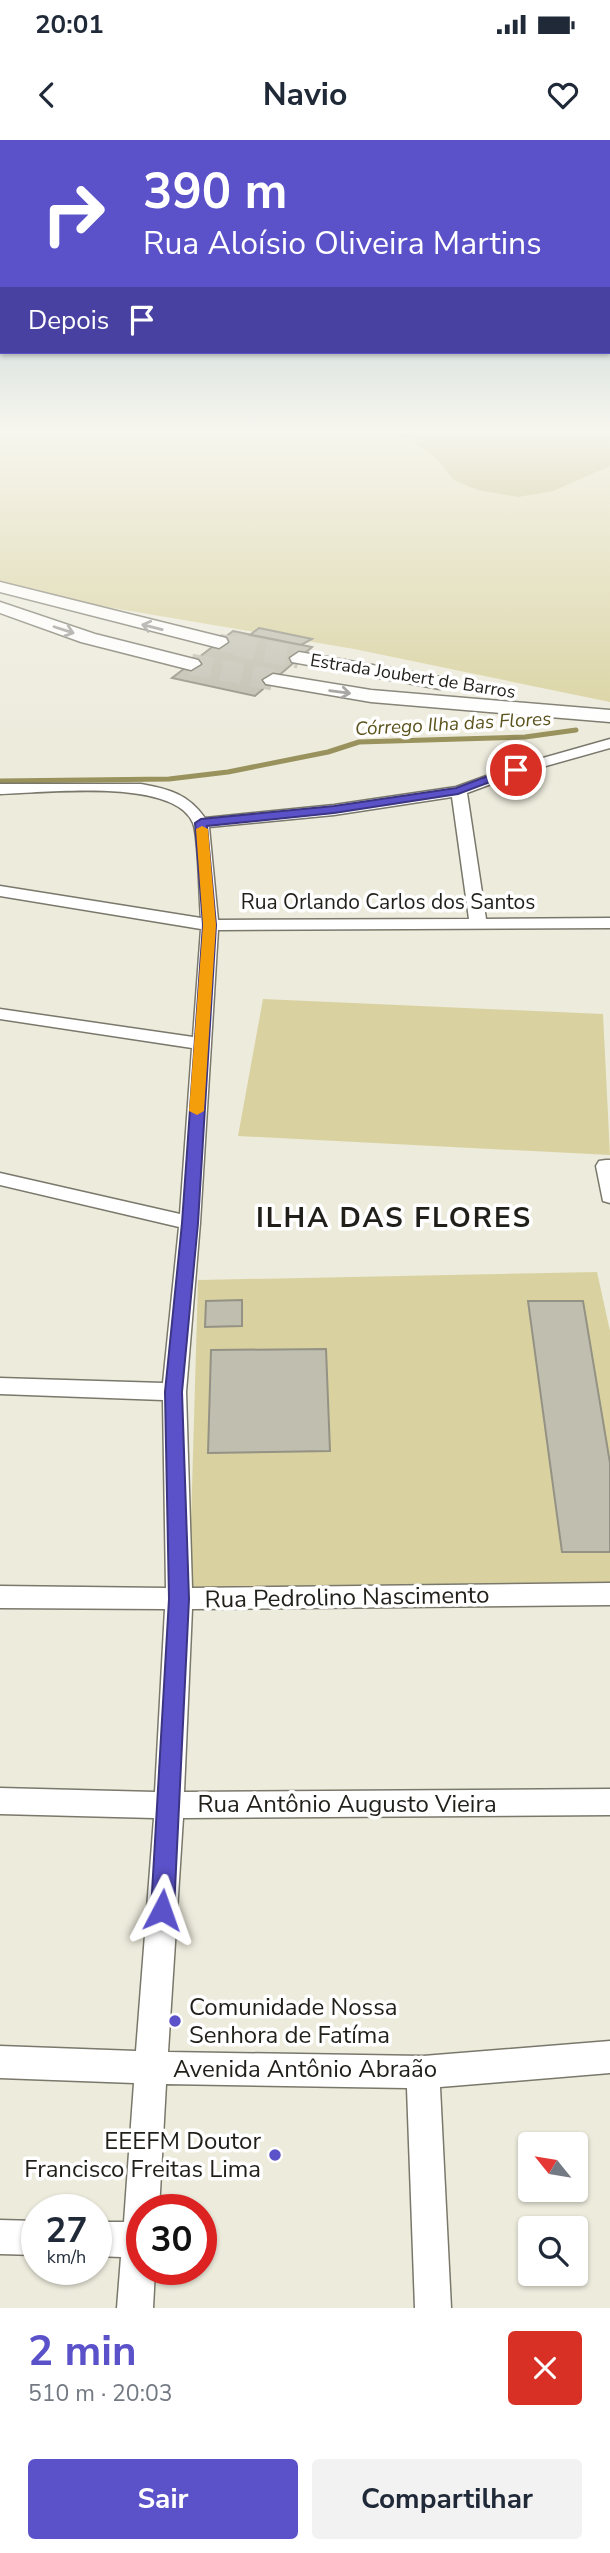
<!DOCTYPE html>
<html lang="pt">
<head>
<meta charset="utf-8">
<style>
  :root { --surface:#fff; --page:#f2f2f3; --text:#1f2937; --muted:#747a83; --accent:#5b52ca }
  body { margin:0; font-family:"Nunito Sans",sans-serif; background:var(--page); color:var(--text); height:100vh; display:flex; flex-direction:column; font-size:26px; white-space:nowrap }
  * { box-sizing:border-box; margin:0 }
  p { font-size:23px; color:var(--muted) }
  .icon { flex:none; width:38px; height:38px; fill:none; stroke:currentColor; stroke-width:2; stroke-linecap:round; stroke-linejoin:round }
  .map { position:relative; height:2168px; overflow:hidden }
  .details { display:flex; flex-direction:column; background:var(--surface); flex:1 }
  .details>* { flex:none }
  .guide { position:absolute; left:0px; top:0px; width:611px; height:214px; box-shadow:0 2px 5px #0004; background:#5b52ca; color:#fff; overflow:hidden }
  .needle { width:46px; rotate:300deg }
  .buttons { position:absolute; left:518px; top:1992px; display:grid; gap:14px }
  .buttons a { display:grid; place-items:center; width:70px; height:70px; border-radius:7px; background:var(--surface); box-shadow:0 2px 5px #0004; font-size:35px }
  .speed { position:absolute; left:21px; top:2054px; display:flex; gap:14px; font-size:35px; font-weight:700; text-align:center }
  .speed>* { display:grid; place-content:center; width:91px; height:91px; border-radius:50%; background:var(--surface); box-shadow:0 2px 5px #0004; line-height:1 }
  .speed small { font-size:18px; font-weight:400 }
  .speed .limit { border:10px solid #d22; background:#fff; color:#111 }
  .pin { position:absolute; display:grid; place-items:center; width:60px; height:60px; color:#fff; margin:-30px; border:4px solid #fff; border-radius:50%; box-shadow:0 2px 7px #0007 }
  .me { position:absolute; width:77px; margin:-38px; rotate:4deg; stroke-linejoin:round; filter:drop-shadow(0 0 5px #0008) }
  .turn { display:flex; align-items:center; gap:24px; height:147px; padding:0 28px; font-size:32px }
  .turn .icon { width:91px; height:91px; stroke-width:2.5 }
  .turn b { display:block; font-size:49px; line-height:60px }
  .then { display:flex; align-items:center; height:66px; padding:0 28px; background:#0003; gap:14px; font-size:26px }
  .round { display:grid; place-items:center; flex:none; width:74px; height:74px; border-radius:7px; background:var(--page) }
  .overview { display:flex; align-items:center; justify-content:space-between; height:119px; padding:0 28px }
  h1 { font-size:42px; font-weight:700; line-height:52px; color:var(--accent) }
  .primary-button { display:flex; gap:14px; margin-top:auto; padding:14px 28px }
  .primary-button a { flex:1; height:80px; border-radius:7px; background:var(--accent); color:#fff; font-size:28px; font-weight:700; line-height:80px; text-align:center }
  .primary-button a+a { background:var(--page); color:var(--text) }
  .status { display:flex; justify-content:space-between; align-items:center; height:49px; padding:0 35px; background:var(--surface); direction:ltr }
  .status svg { height:19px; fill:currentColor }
  header { display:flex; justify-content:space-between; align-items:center; height:91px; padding:0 28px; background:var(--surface); font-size:32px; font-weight:700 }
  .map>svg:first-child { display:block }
</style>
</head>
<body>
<div class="status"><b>20:01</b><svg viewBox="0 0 49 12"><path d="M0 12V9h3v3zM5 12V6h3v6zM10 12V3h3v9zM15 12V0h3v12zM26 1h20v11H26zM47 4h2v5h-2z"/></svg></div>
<header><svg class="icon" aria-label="back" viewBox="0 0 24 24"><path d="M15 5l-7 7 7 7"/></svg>Navio<svg class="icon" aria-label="heart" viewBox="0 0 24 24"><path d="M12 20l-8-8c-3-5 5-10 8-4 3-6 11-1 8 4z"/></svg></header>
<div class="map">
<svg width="610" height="2168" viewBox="0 0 610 2168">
  <rect width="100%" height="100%" fill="#edebdc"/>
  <path fill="#d9d2a0" d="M0 291H610V562L354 509 95 465 0 445Z
    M263 859 603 874 610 1015 238 996Z
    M597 1132 610 1191V1443L189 1453 198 1140Z"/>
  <path fill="#b6ac63" d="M395 291H610V326L553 351 518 357 478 350 454 340 434 316Z"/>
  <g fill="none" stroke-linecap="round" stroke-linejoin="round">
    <path stroke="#99925d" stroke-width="5" d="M0 641 169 639 228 632 328 612 359 602 525 597 576 590"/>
  </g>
  <path fill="#c0beaf" stroke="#949284" stroke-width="2" d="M259 488 312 499 301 505 250 495Z
    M233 491 312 507 255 556 172 538Z
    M242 1160V1186L205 1187 206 1161Z
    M528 1161H583L610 1323V1412H562Z
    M326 1209 330 1311 208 1313 211 1210Z"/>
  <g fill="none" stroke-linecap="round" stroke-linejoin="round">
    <path stroke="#c4c2b5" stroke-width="17" stroke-dasharray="17 8" stroke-linecap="butt" d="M219 502 243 507"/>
    <path stroke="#c4c2b5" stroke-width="21" stroke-dasharray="21 10" stroke-linecap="butt" d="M235 505 299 518
      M191 524 273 540"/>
    <g stroke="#7a786b" stroke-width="3">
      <path id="minor" d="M610 599V608L521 633 467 653 486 779 610 778V788L218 790 200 1083 186 1252 192 1448 610 1443V1465L192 1469 184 1652 610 1649V1675L183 1678 168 1912 423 1916 610 1901V1933L440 1947 451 2168H415L407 1948 166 1944 159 2070H142V2130H155L153 2168H117L121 2117 96 2116V2082H124L134 1943 0 1938V1906L136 1911 154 1678 0 1674V1648L155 1652 165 1469 0 1468V1446L166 1448 163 1260 0 1254V1238L163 1243 179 1087 0 1045V1033L180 1074 192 908 0 879V869L193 897 201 789 0 756V746L201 778C199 759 199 697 193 683 174 637 42 653 0 654V644H141C169 649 188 654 205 678L334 665 456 647 511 627ZM452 657 469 779 218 780 209 687 334 675Z
        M606 1020H610V1063L603 1061 596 1026 599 1021Z
        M0 2080 37 2081V2115L0 2114Z"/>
    </g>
    <g stroke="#7a786b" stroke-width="3">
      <path id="secondary" d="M0 442 226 498 228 502 219 508 0 452Z
        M0 462 95 494 198 520 201 524 191 530 81 502 0 473Z
        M299 512 440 537 450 543 440 549 292 522 290 518Z
        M273 534 371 550 610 570V582L371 562 266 544 263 540Z"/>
    </g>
    <use href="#minor" fill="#fff" fill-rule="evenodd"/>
    <use href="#secondary" fill="#fff" fill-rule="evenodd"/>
  </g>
  <defs><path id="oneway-shaft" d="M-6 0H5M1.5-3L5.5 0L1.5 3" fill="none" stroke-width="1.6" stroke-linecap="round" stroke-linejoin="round" transform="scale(1.75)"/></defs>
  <g stroke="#9b9a98">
    <use href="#oneway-shaft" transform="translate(152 487) rotate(-166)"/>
    <use href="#oneway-shaft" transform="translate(64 490) rotate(18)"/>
    <use href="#oneway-shaft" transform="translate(340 552) rotate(8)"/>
  </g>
  <linearGradient id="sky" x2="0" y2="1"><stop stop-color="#9dbabc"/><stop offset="0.49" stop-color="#f7f6ef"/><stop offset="1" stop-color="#f7f6ef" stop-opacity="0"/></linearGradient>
  <rect width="610" height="594" fill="url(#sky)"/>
  <path fill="#5b52ca" stroke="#3b3583" stroke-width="2" d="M512 627 522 630 458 654 334 673 207 686 216 785 198 1083 182 1252 189 1459 174 1770 170 1778 162 1781 154 1778 151 1770 169 1459 165 1252 182 1083 203 785 195 683 201 679 334 666 456 648Z"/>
  <path fill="#f59e0b" d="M202 686 208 689 216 785 204 971 197 975 189 971 203 785 196 689Z"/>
  <g fill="#5b52ca" stroke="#fff" stroke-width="2.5">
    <circle cx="175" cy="1881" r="7"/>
    <circle cx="275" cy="2015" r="7"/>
  </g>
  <g text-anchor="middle" stroke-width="7" stroke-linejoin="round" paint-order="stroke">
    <g font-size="18" fill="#201f1a" stroke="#fff">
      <text transform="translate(413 536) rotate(9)" y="6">Estrada Joubert de Barros</text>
    </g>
    <g font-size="19" font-style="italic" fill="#5c541e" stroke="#fff">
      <text transform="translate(453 583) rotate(-3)" y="7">Córrego Ilha das Flores</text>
    </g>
    <g font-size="21" fill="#201f1a" stroke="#fff">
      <text x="388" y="769">Rua Orlando Carlos dos Santos</text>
    </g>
    <g font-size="24" fill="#201f1a" stroke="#fff">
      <text transform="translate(347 1457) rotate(-1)" y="8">Rua Pedrolino Nascimento</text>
      <text x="347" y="1672">Rua Antônio Augusto Vieira</text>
      <text x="305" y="1937">Avenida Antônio Abraão</text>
    </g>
    <g font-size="24" fill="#201f1a" stroke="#fff" text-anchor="start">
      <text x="189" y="1875">Comunidade Nossa<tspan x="189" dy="28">Senhora de Fatíma</tspan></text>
      <text x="261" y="2009" text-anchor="end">EEEFM Doutor<tspan x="261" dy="28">Francisco Freitas Lima</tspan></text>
    </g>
    <g font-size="28" font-weight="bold" letter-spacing="2" fill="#201f1a" stroke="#fff">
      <text x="394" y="1087">ILHA DAS FLORES</text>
    </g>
  </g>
</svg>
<div class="buttons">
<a><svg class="needle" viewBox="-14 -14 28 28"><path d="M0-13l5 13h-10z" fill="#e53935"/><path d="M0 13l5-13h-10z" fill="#747a83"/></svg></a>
<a><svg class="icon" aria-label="search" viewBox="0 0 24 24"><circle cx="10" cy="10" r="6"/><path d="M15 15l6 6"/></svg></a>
</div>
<div class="speed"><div>27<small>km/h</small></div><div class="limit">30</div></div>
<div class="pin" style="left:516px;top:630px;background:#d93025"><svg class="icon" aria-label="arrive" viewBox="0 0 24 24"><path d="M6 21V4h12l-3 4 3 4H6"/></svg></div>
<svg class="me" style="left:162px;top:1770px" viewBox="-20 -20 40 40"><path d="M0-17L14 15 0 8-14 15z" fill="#5b52ca" stroke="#fff" stroke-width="4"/></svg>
<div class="guide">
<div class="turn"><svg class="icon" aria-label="right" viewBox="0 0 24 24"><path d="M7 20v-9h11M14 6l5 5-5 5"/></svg><div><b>390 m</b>Rua Aloísio Oliveira Martins</div></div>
<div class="then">Depois<svg class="icon" aria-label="arrive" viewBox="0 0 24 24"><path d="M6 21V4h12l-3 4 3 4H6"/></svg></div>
</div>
</div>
<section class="details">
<div class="overview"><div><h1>2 min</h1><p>510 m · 20:03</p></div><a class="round" style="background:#d93025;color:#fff"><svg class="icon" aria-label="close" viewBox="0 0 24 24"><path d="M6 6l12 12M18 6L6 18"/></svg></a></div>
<div class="primary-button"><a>Sair</a><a>Compartilhar</a></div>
</section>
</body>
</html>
